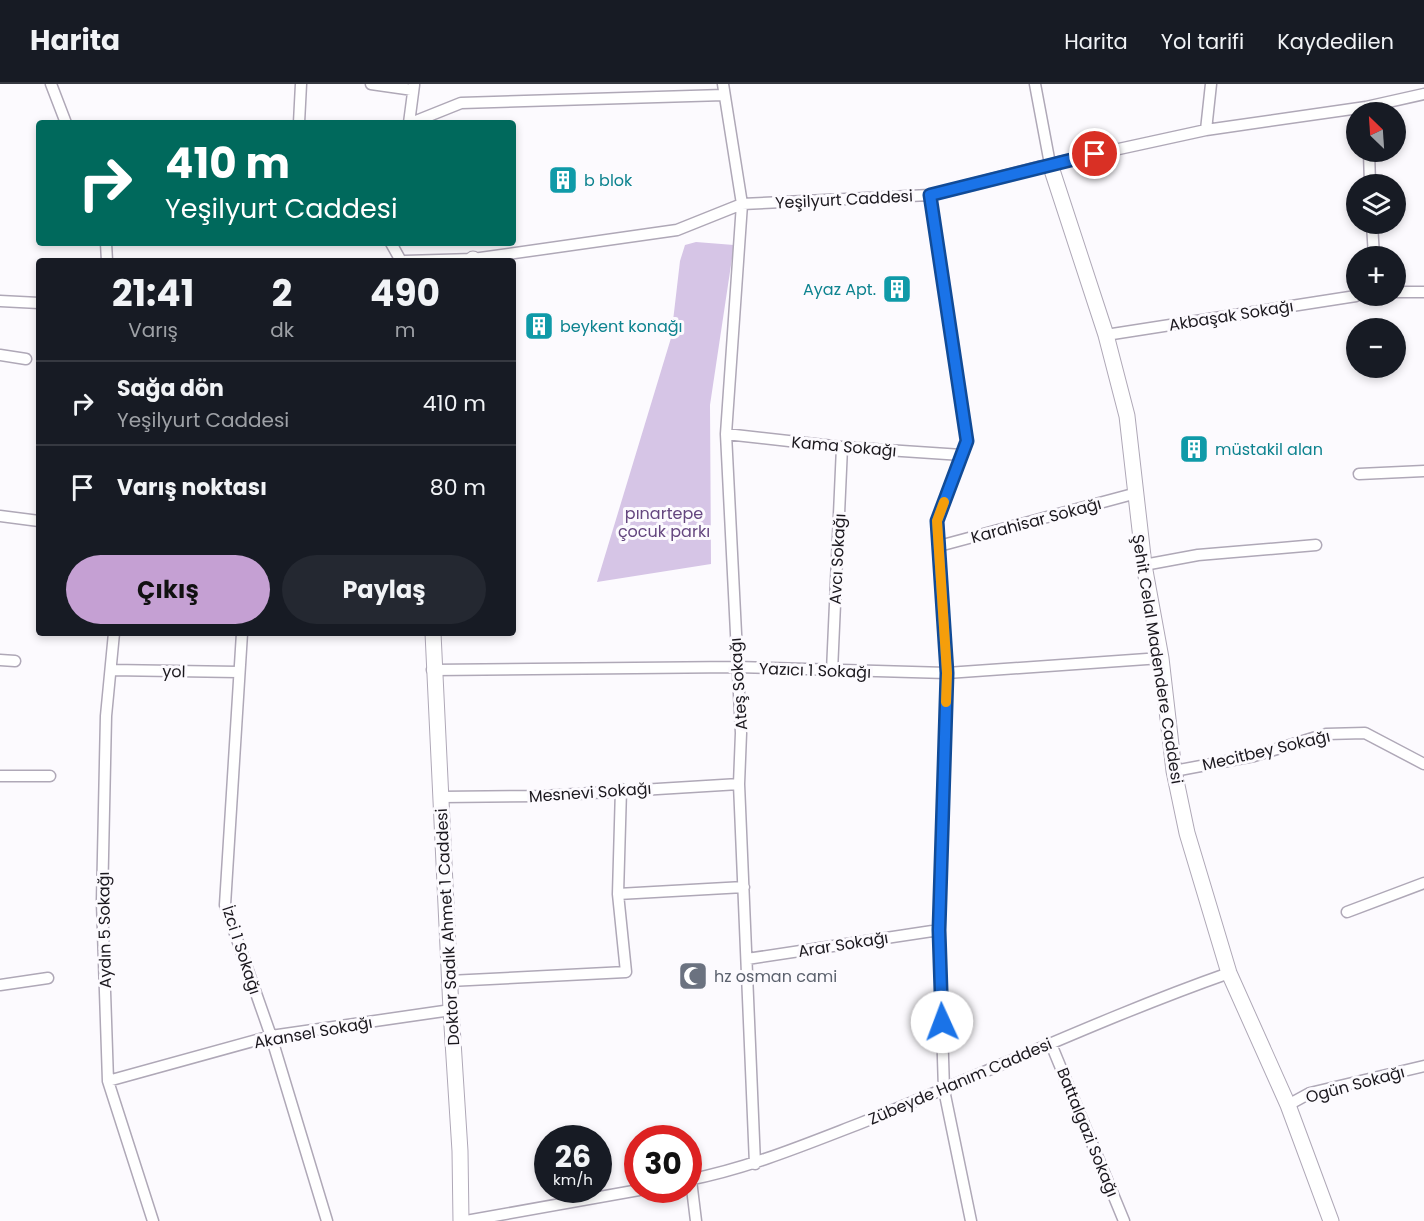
<!DOCTYPE html>
<html lang="tr">
<head>
<meta charset="utf-8">
<style>
  :root { --surface:#171b24; --page:#242831; --text:#f1f3f6; --muted:#9ea1a6; --line:#363941; --accent:#c5a0d3 }
  body { margin:0; font-family:Poppins,sans-serif; background:var(--page); color:var(--text); height:100vh; display:flex; flex-direction:column; font-size:22px; white-space:nowrap }
  * { box-sizing:border-box; margin:0 }
  p { font-size:20px; color:var(--muted) }
  .icon { flex:none; width:33px; height:33px; fill:none; stroke:currentColor; stroke-width:2; stroke-linecap:round; stroke-linejoin:round }
  .map { position:relative; flex:1; overflow:hidden }
  .details { position:absolute; left:36px; top:174px; width:480px; height:378px; display:flex; flex-direction:column; background:var(--surface); border-radius:6px; box-shadow:0 3px 9px #0003 }
  .details>* { flex:none }
  .guide { position:absolute; left:36px; top:36px; width:480px; height:126px; border-radius:6px; box-shadow:0 3px 9px #0003; background:#00695c; color:#fff; overflow:hidden }
  .needle { width:39px; rotate:335deg }
  .buttons { position:absolute; left:1346px; top:18px; display:grid; gap:12px }
  .buttons a { display:grid; place-items:center; width:60px; height:60px; border-radius:50%; background:var(--surface); box-shadow:0 3px 9px #0003; font-size:30px }
  .speed { position:absolute; left:534px; top:1041px; display:flex; gap:12px; font-size:30px; font-weight:700; text-align:center }
  .speed>* { display:grid; place-content:center; width:78px; height:78px; border-radius:50%; background:var(--surface); box-shadow:0 3px 9px #0003; line-height:1 }
  .speed small { font-size:15px; font-weight:400 }
  .speed .limit { border:9px solid #d22; background:#fff; color:#111 }
  .pin { position:absolute; display:grid; place-items:center; width:51px; height:51px; color:#fff; margin:-26px; border:3px solid #fff; border-radius:50%; box-shadow:0 2px 6px #0007 }
  .me { position:absolute; width:66px; margin:-33px; rotate:358deg; stroke-linejoin:round; filter:drop-shadow(0 0 4px #0008) }
  .turn { display:flex; align-items:center; gap:21px; height:126px; padding:0 30px; font-size:27px }
  .turn .icon { width:78px; height:78px; stroke-width:2.5 }
  .turn b { display:block; font-size:42px; line-height:51px }
  .eta { display:flex; justify-content:space-evenly; align-items:center; height:102px; text-align:center }
  .eta b { font-size:36px; font-weight:700; line-height:42px }
  .button { display:flex; gap:12px; margin-top:auto; padding:12px 30px }
  .button a { flex:1; height:69px; border-radius:36px; background:var(--accent); color:#111; font-size:24px; font-weight:700; line-height:69px; text-align:center }
  .button a+a { background:var(--page); color:var(--text) }
  ul { padding:0; list-style:none }
  li { display:flex; align-items:center; gap:18px; height:84px; padding:0 30px; border-top:2px solid var(--line) }
  li div { flex:1 }
  li b { display:block; font-size:22px }
  li em { font-style:normal }
  header { display:flex; align-items:center; gap:36px; box-sizing:border-box; height:84px; padding:0 30px; background:var(--surface); border-bottom:2px solid var(--line) }
  header strong { font-size:28px }
  nav { display:flex; gap:33px; margin-inline-start:auto; font-size:21px }
  .map>svg:first-child { display:block }
</style>
</head>
<body>
<header>
<strong>Harita</strong>
<nav><a>Harita</a><a>Yol tarifi</a><a>Kaydedilen</a></nav>
</header>
<div class="map">
<svg width="1424" height="1137" viewBox="0 0 1424 1137">
  <rect width="100%" height="100%" fill="#fcfafe"/>
  <path fill="#d6c5e6" d="M696 158 734 161 710 321 711 480 597 498 671 254 680 177 685 161Z"/>
  <g fill="none" stroke-linecap="round" stroke-linejoin="round">
    <g stroke="#afa8b7" stroke-width="13">
      <path id="street" d="M51 0 66 39
        M371 0 413 6
        M723 0 742 120 726 350 741 649 739 700 755 1080
        M1035 0 1050 80
        M299 39 301 0
        M409 39 414 1
        M411 39 461 19 724 11
        M1206 46 1211 0
        M1369 68 1370 100
        M930 111 967 357 937 437 947 589 939 846 944 1006 971 1137
        M1372 140 1374 172
        M106 159 107 177
        M391 159 401 177
        M405 177 473 175 677 146 742 120 930 111 1050 80 1206 46 1366 23 1424 10
        M1395 208H1424
        M0 217 39 219
        M1106 251 1356 212
        M0 271 26 275
        M726 350 842 363 962 371
        M1359 390 1424 387
        M0 432 39 437
        M939 462 1133 410
        M1144 481 1198 471 1316 461
        M114 549 106 632 102 818 108 997 153 1137
        M242 549 225 821 271 952 327 1137
        M0 576 15 577
        M111 586 238 588
        M432 586 736 583 947 589 1161 574
        M832 587 842 363
        M1174 687 1254 672 1326 650 1365 649 1424 680
        M0 692H50
        M441 713 543 712 739 700
        M618 810 744 803
        M1347 828 1424 799
        M747 875 939 846
        M449 897 626 888 618 810 621 705
        M0 901 48 894
        M1051 960 1124 1137
        M108 997 271 952 451 926
        M1288 1021 1310 1009 1424 982
        M688 1096C749 1084 804 1061 861 1039 985 990 1104 933 1229 889
        M691 1096 696 1137
        M466 1137 639 1106"/>
    </g>
    <g stroke="#afa8b7" stroke-width="17">
      <path id="secondary" d="M1050 80 1106 251 1127 332 1144 481 1161 574 1174 687 1187 749 1229 889 1288 1021 1331 1137
        M473 177V175
        M433 549 451 926 460 1067 461 1137"/>
    </g>
    <use href="#street" stroke="#fff" stroke-width="10"/>
    <use href="#secondary" stroke="#fff" stroke-width="15"/>
  </g>
  <g fill="none" stroke-linecap="round" stroke-linejoin="round">
    <g stroke="#114b97" stroke-width="15">
      <path id="route" d="M942 938 939 846 947 589 937 437 967 357 930 111 1095 70"/>
    </g>
    <use href="#route" stroke="#1a73e8" stroke-width="10"/>
    <path stroke="#f59e0b" stroke-width="10" d="M944 418 937 437 947 589 946 618"/>
  </g>
  <defs>
    <g id="building-square" transform="scale(1.5)"><rect x="-9" y="-9" width="18" height="18" rx="4" fill="#0f9aa8" stroke="#fcfafe"/><path d="M-4-6H4V6H1V3H-1V6H-4ZM-2.5-4.3h1.7v1.8h-1.7ZM.8-4.3h1.7v1.8H.8ZM-2.5-1h1.7V.8h-1.7ZM.8-1h1.7V.8H.8Z" fill="#fff"/></g>
    <g id="mosque-square" transform="scale(1.5)"><rect x="-9" y="-9" width="18" height="18" rx="4" fill="#6b7280" stroke="#fcfafe"/><path d="M3.5-4.9A6 6 0 1 0 3.5 4.9A5 5 0 1 1 3.5-4.9Z" fill="#fff"/></g>
  </defs>
  <g fill-rule="evenodd">
    <use href="#building-square" x="563" y="96"/>
    <use href="#building-square" x="897" y="205"/>
    <use href="#building-square" x="539" y="242"/>
    <use href="#building-square" x="1194" y="365"/>
    <use href="#mosque-square" x="693" y="892"/>
  </g>
  <g text-anchor="middle" stroke-width="6" stroke-linejoin="round" paint-order="stroke">
    <g font-size="16" fill="#0d838f" stroke="#fcfafe" text-anchor="start">
      <text x="584" y="102">b blok</text>
      <text x="876" y="211" text-anchor="end">Ayaz Apt.</text>
      <text x="560" y="248">beykent konağı</text>
      <text x="1215" y="371">müstakil alan</text>
    </g>
    <g font-size="16" fill="#1b181e" stroke="#fcfafe">
      <text transform="translate(844 115) rotate(-3)" y="6">Yeşilyurt Caddesi</text>
      <text transform="translate(1231 231) rotate(-9)" y="6">Akbaşak Sokağı</text>
      <text transform="translate(844 362) rotate(5)" y="6">Kama Sokağı</text>
      <text transform="translate(1036 436) rotate(-15)" y="6">Karahisar Sokağı</text>
      <text transform="translate(837 475) rotate(-87)" y="6">Avcı Sokağı</text>
      <text transform="translate(1158 575) rotate(81)" y="6">Şehit Celal Madendere Caddesi</text>
      <text transform="translate(815 586) rotate(2)" y="6">Yazıcı 1 Sokağı</text>
      <text transform="translate(174 587) rotate(1)" y="6">yol</text>
      <text transform="translate(738 600) rotate(-94)" y="6">Ateş Sokağı</text>
      <text transform="translate(1266 666) rotate(-13)" y="6">Mecitbey Sokağı</text>
      <text transform="translate(590 708) rotate(-4)" y="6">Mesnevi Sokağı</text>
      <text transform="translate(447 843) rotate(-93)" y="6">Doktor Sadık Ahmet 1 Caddesi</text>
      <text transform="translate(104 846) rotate(-91)" y="6">Aydın 5 Sokağı</text>
      <text transform="translate(843 860) rotate(-9)" y="6">Arar Sokağı</text>
      <text transform="translate(242 866) rotate(72)" y="6">İzci 1 Sokağı</text>
      <text transform="translate(313 948) rotate(-10)" y="6">Akansel Sokağı</text>
      <text transform="translate(960 997) rotate(-23)" y="6">Zübeyde Hanım Caddesi</text>
      <text transform="translate(1355 1000) rotate(-15)" y="6">Ogün Sokağı</text>
      <text transform="translate(1088 1048) rotate(68)" y="6">Battalgazi Sokağı</text>
    </g>
    <g font-size="16" fill="#64467f" stroke="#fcfafe">
      <text x="664" y="435">pınartepe<tspan x="664" dy="18">çocuk parkı</tspan></text>
    </g>
    <g font-size="16" fill="#5b616d" stroke="#fcfafe" text-anchor="start">
      <text x="714" y="898">hz osman cami</text>
    </g>
  </g>
</svg>
<div class="buttons">
<a><svg class="needle" viewBox="-14 -14 28 28"><path d="M0-13l5 13h-10z" fill="#e53935"/><path d="M0 13l5-13h-10z" fill="#9ea1a6"/></svg></a>
<a><svg class="icon" aria-label="layers" viewBox="0 0 24 24"><path d="M12 4l9 5-9 5-9-5zM3 14l9 5 9-5"/></svg></a>
<a>+</a>
<a>−</a>
</div>
<div class="speed"><div>26<small>km/h</small></div><div class="limit">30</div></div>
<div class="pin" style="left:1095px;top:70px;background:#d93025"><svg class="icon" aria-label="arrive" viewBox="0 0 24 24"><path d="M6 21V4h12l-3 4 3 4H6"/></svg></div>
<svg class="me" style="left:942px;top:938px" viewBox="-20 -20 40 40"><circle r="19" fill="#fff"/><path d="M0-13L10 11 0 6-10 11z" fill="#1a73e8"/></svg>
<div class="guide">
<div class="turn"><svg class="icon" aria-label="right" viewBox="0 0 24 24"><path d="M7 20v-9h11M14 6l5 5-5 5"/></svg><div><b>410 m</b>Yeşilyurt Caddesi</div></div>
</div>
<section class="details">
<div class="eta">
<div><b>21:41</b><p>Varış</p></div>
<div><b>2</b><p>dk</p></div>
<div><b>490</b><p>m</p></div>
</div>
<ul>
<li><svg class="icon" aria-label="right" viewBox="0 0 24 24"><path d="M7 20v-9h11M14 6l5 5-5 5"/></svg><div><b>Sağa dön</b><p>Yeşilyurt Caddesi</p></div><em>410 m</em></li>
<li><svg class="icon" aria-label="arrive" viewBox="0 0 24 24"><path d="M6 21V4h12l-3 4 3 4H6"/></svg><div><b>Varış noktası</b></div><em>80 m</em></li>
</ul>
<div class="button"><a>Çıkış</a><a>Paylaş</a></div>
</section>
</div>
</body>
</html>
